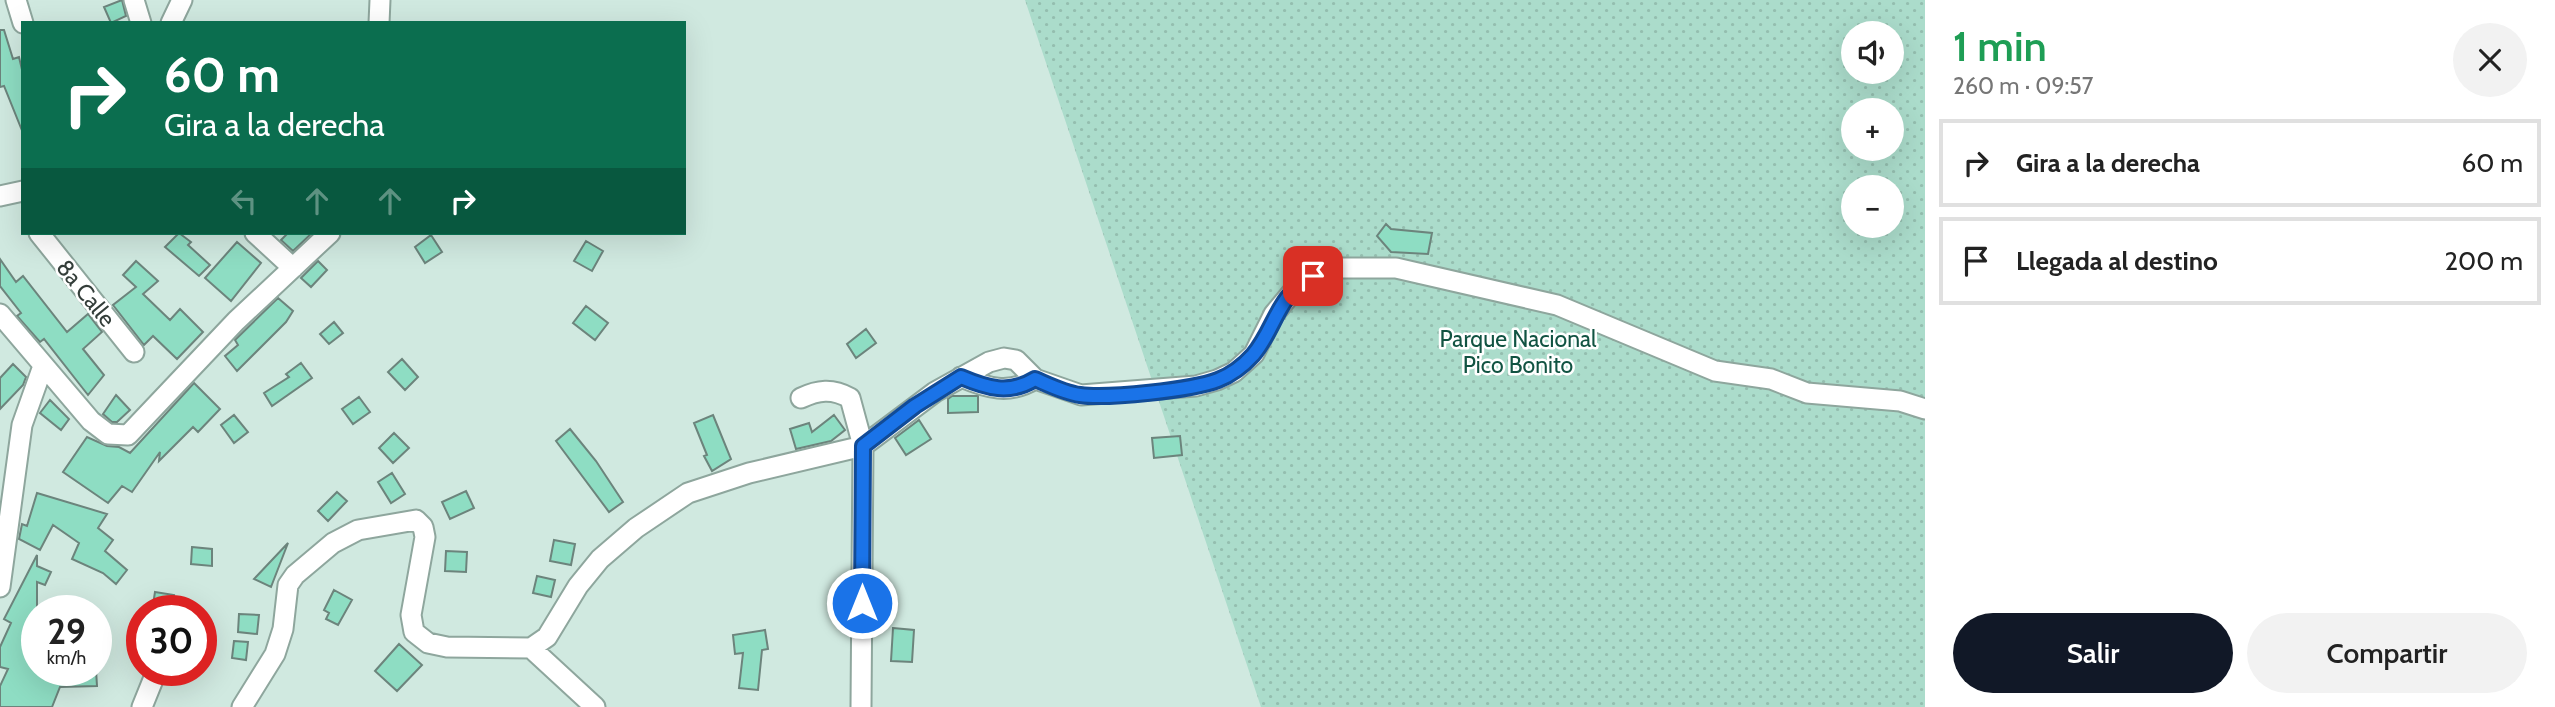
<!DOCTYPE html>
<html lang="es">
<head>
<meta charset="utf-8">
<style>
  :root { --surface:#fff; --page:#f2f2f2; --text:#222; --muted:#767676; --line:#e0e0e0; --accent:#111827 }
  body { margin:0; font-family:Cabin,sans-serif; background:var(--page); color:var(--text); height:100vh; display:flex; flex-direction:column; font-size:26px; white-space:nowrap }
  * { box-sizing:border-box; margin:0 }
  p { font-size:23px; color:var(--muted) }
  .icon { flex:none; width:38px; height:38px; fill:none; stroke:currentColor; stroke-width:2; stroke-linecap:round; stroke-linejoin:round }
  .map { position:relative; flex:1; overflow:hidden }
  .panel { display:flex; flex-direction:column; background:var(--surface); width:630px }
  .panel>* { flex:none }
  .banner { position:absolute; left:21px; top:21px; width:665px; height:214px; border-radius:0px; box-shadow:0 7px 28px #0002; background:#0b6e4f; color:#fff; overflow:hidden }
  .controls { position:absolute; left:1841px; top:21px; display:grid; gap:14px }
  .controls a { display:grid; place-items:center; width:63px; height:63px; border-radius:50%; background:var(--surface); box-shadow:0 7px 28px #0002; font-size:35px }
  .speed { position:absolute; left:21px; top:595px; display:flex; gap:14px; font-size:35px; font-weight:700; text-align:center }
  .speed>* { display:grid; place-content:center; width:91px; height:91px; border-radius:50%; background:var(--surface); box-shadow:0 7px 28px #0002; line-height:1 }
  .speed small { font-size:18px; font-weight:400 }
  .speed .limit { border:10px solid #d22; background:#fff; color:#111 }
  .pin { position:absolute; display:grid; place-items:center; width:60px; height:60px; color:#fff; margin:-30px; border-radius:14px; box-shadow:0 4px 10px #0006 }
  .me { position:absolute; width:77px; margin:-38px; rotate:0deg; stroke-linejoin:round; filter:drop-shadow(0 0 5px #0008) }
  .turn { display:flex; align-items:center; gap:24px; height:147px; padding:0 28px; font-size:32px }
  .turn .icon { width:91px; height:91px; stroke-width:2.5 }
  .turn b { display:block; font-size:49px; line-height:60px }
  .lanes { display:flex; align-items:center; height:66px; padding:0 28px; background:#0003; justify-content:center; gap:35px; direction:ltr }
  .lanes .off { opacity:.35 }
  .round { display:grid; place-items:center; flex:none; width:74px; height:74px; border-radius:37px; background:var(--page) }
  .headline { display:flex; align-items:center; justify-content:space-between; height:119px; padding:0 28px }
  h1 { font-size:42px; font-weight:600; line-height:52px; color:#1e9e55 }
  .button { display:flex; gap:14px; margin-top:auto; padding:14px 28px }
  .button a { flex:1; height:80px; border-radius:42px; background:var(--accent); color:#fff; font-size:28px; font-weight:600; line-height:80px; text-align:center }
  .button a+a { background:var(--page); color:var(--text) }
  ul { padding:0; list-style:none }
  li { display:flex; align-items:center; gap:21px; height:88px; margin:0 14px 10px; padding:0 14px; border:4px solid var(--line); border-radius:0px }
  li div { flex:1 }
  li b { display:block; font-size:26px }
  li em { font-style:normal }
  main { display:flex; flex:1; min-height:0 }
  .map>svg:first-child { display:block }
</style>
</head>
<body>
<main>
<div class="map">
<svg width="1925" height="707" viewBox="0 0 1925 707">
  <defs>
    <pattern id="park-dots" width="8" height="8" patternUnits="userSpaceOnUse" patternTransform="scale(1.75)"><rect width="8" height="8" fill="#abdccb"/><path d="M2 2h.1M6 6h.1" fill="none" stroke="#94beaf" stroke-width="1.8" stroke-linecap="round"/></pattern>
  </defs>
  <rect width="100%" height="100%" fill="#d0e9e0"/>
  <path fill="url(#park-dots)" fill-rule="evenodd" d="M1025 0H1925V707H1261ZM1853 33H1892V72H1853ZM1853 110H1892V149H1853ZM1853 187H1892V226H1853Z"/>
  <path fill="#8eddc3" stroke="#6c847c" stroke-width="2" d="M122 0 126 16 111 23 104 7Z
    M0 30H4L13 59 19 57 23 74V133L4 86 0 87Z
    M1386 224 1391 229 1432 233 1428 254 1391 252 1377 236Z
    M179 233 191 242 188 245 210 265 199 276 165 247Z
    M288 233H312L293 251 281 240Z
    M431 235 442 252 425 263 415 247Z
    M586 241 603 251 592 271 574 261Z
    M237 242 261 263 231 301 205 278Z
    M0 259 16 282 23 276 67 332 88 314 102 332 83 349 104 375 88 395 44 339 40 342 17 316 21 313 0 286Z
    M136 261 158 281 143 294 170 320 180 309 203 332 177 359 153 336 144 345 113 305 136 287 123 275Z
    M318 261 327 270 311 287 301 278Z
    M278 298 293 311 286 322 237 371 225 356 238 345 235 340Z
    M586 306 608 323 595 340 573 323Z
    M334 322 343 333 329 344 320 334Z
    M866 329 876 343 856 358 847 344Z
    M402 359 418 377 405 390 388 372Z
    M301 363 312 378 272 406 264 393 289 377 286 374Z
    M13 364 26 377 23 385 0 409V378Z
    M194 383 220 409 198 432 193 427 159 461 160 452 132 492 122 486 108 503 63 472 87 437 107 446 119 447 130 453Z
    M116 395 130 410 117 422H112L103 414Z
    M952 396H978V412L948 413V399Z
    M359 397 370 412 353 424 342 409Z
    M50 400 69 419 61 430 40 413Z
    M234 415 248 432 234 443 221 425Z
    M713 415 731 459 712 471 704 456 707 455 694 423Z
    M834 415 845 430 831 441 796 449 790 429 809 423 812 432Z
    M919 420 931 439 906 455 895 438Z
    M570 429 596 461 623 502 609 512 556 441Z
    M394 433 409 448 393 463 379 448Z
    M1180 436 1182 455 1154 458 1152 438Z
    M392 473 405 494 391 503 378 482Z
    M466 491 474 508 450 519 442 502Z
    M337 492 347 501 328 521 318 511Z
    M37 493 107 514 98 528 113 540 105 551 127 570 116 584 103 573 72 559 79 543 53 525 40 550 19 539 22 524 27 526Z
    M554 540 575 544 571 565 550 561Z
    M288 543 271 587 254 579Z
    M192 547 212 549V566L191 564Z
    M446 551 467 552 466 572 445 571Z
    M37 555V566L51 572 45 585 37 582V670H96L97 686 60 687 52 707H0V686L8 669 0 667V647L11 623 4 619Z
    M537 576 555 580 551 597 533 593Z
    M334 590 352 600 338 625 326 619 329 613 324 610Z
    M155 592 174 595 171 611H152Z
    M239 614 259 615 257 634 238 632Z
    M893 628 914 630 912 662 891 661Z
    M765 630 768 649 762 650 758 690 739 688 743 653 735 654 733 635Z
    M234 641 248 642 246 660 232 658Z
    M399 644 422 665 397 691 375 671Z"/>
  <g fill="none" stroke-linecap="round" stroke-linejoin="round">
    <g stroke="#8ea69d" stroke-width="23">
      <path id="street" d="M16 0 23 23
        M134 0 141 23
        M171 23 182 0
        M379 23 380 0
        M0 196 23 191
        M39 233 134 352
        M255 233 293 268
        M0 314 91 421 108 434 128 435 236 321 330 233
        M961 377C987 388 1009 395 1035 379
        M801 398C818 390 832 388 850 398L863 446 861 707
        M0 587 22 425 43 366
        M531 648 595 707
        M142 707 157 670
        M242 707 275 654 283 629 288 585 295 575 333 543 358 530 416 520 423 527 425 537 411 615 414 632 428 643 447 647 531 648 547 637 578 586 600 559 636 528 688 493 749 473 863 446 935 392 989 362 1004 358 1016 360 1035 379 1081 395 1196 386 1217 380 1234 372 1254 354 1274 314 1300 283 1326 268H1396L1557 305 1715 371 1771 379 1807 393 1900 401 1925 409"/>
    </g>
    <use href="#street" stroke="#fff" stroke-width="19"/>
  </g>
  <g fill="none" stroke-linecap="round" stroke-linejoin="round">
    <g stroke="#114b97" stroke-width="18">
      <path id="route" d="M862 603 863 446 915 406 961 377C987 388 1009 395 1035 379 1049 385 1065 393 1080 395 1107 399 1192 390 1218 380 1231 375 1243 366 1253 355 1276 328 1276 296 1313 276"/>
    </g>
    <use href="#route" stroke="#1a73e8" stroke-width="12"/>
  </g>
  <g text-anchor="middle" stroke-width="5" stroke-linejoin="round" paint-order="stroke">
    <g font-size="23" fill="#343e3a" stroke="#fff">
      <text transform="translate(86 293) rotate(51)" y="8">8a Calle</text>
    </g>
    <g font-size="23" fill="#115342" stroke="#fff">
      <text x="1518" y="347">Parque Nacional<tspan x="1518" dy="26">Pico Bonito</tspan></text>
    </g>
  </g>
</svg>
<div class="controls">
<a><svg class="icon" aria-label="sound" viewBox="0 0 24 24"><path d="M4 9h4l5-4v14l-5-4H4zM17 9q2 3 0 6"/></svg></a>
<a>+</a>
<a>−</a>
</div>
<div class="speed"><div>29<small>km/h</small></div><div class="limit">30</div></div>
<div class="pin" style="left:1313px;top:276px;background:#d93025"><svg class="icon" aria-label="arrive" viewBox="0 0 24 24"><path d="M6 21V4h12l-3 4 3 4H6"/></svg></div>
<svg class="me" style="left:862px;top:603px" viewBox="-20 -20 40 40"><circle r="17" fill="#1a73e8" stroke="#fff" stroke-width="3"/><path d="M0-11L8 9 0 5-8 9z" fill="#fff"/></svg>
<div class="banner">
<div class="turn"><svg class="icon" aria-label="right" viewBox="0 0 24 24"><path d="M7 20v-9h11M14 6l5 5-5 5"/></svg><div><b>60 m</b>Gira a la derecha</div></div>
<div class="lanes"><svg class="icon off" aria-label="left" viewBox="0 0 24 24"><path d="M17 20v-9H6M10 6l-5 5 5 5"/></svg><svg class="icon off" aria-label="ahead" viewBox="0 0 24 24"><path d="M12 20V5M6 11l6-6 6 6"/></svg><svg class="icon off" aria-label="ahead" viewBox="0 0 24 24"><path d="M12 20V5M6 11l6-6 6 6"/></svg><svg class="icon" aria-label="right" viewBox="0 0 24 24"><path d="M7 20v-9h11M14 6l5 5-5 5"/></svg></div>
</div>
</div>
<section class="panel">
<div class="headline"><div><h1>1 min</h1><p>260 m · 09:57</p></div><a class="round"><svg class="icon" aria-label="close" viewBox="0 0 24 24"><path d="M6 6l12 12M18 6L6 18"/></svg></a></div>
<ul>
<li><svg class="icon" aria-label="right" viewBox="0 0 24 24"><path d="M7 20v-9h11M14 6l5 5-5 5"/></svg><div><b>Gira a la derecha</b></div><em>60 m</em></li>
<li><svg class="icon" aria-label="arrive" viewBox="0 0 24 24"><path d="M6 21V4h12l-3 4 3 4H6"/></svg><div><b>Llegada al destino</b></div><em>200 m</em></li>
</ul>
<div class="button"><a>Salir</a><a>Compartir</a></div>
</section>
</main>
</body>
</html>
